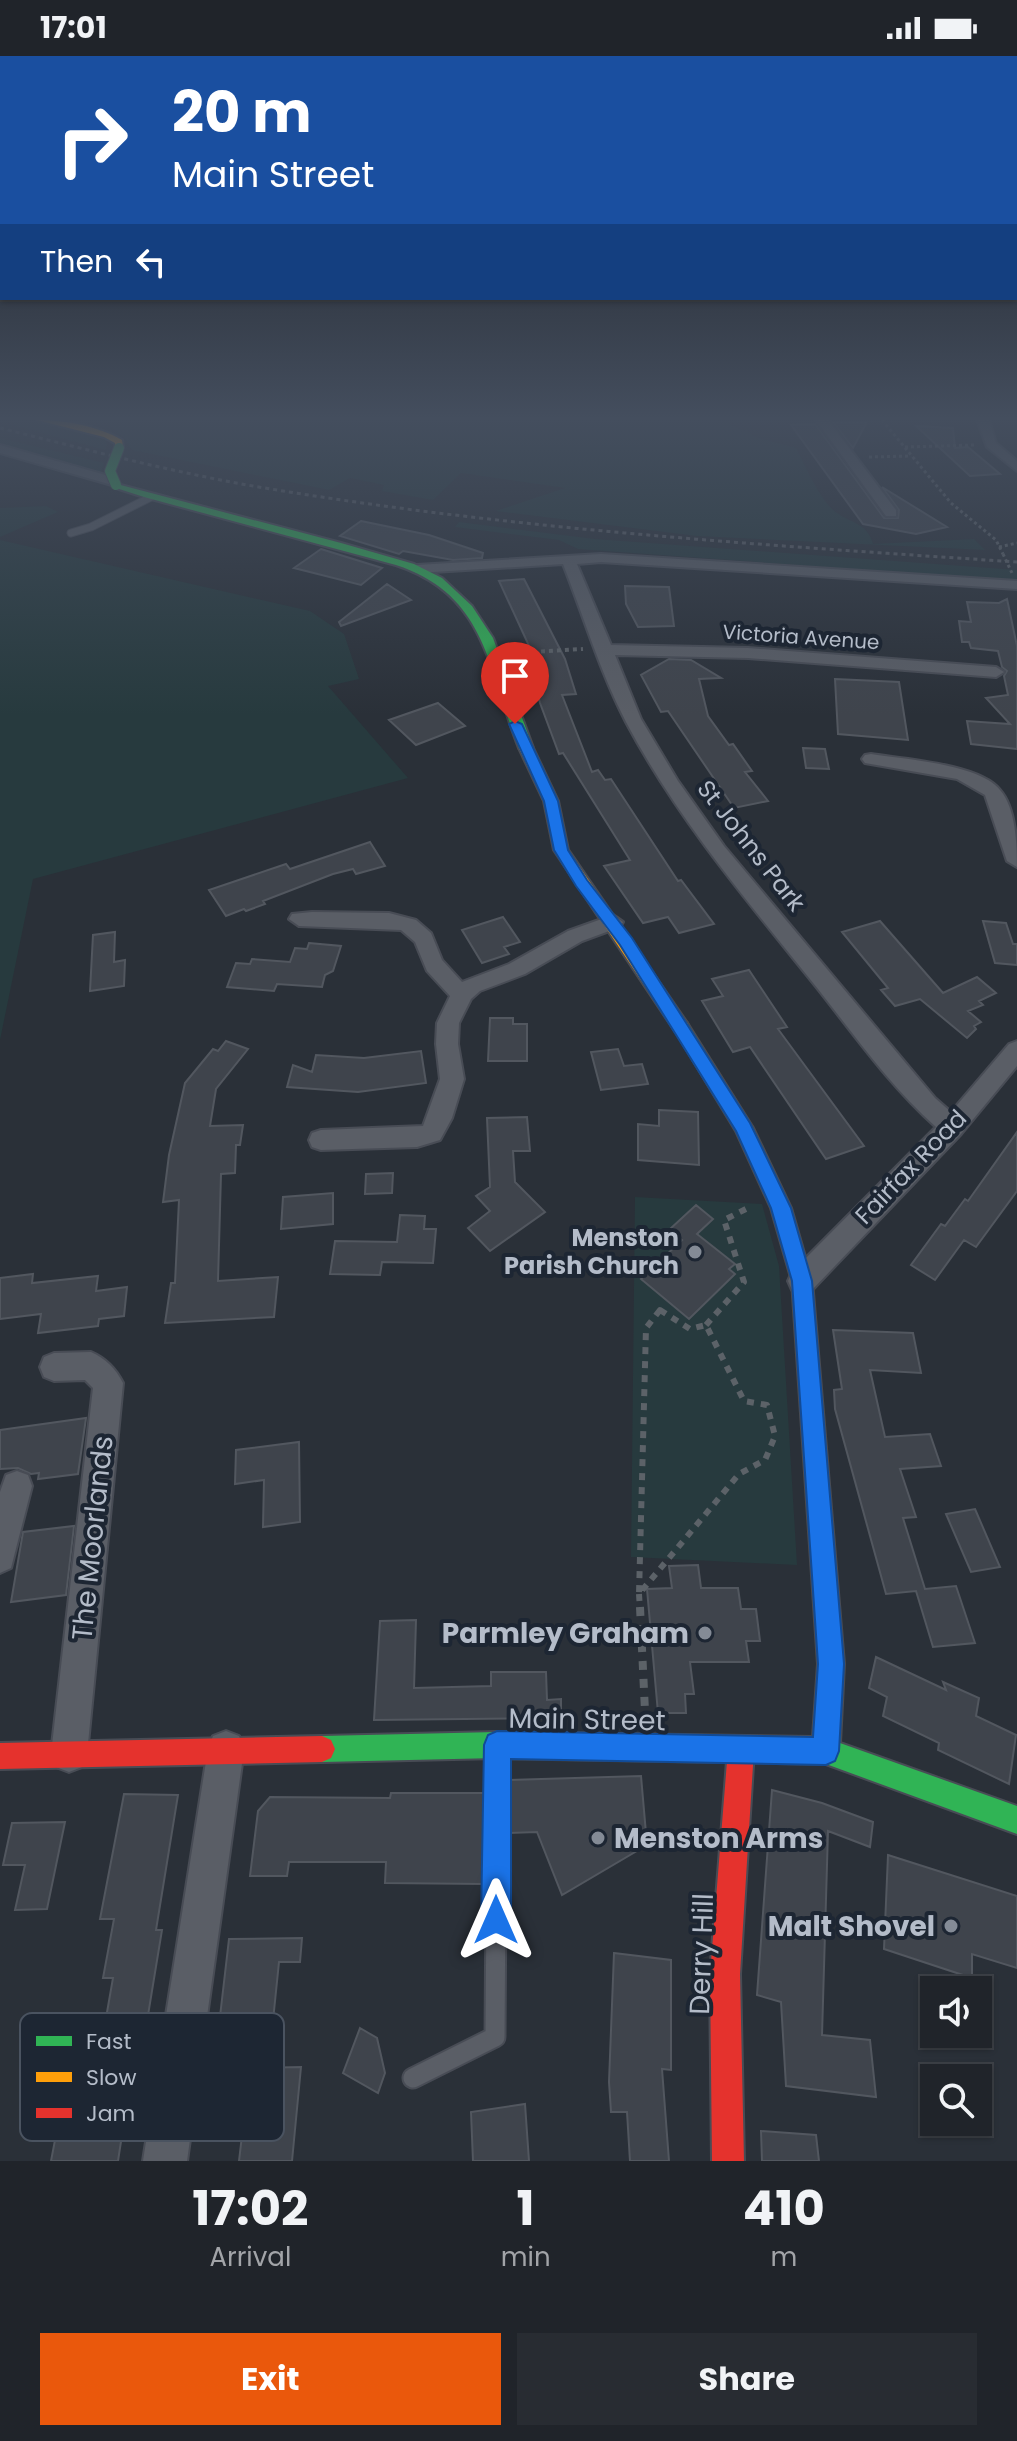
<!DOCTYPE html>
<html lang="en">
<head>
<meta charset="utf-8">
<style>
  :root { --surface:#20242a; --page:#282c32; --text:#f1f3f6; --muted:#a2a4a8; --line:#3d4147; --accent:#ea580c }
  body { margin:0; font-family:Poppins,sans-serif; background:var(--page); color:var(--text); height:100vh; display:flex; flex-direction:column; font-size:30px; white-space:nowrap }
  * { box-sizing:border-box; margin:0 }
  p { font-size:26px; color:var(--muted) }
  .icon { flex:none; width:44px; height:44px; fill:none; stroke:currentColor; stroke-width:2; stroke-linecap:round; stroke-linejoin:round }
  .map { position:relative; height:2105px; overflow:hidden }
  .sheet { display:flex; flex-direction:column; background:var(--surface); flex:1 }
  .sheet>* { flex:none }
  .top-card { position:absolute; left:0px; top:0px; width:1018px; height:244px; box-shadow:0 2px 6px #0004,0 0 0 2px var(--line); background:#1a4fa0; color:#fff; overflow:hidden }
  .tools { position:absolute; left:920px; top:1920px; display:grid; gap:16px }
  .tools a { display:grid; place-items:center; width:72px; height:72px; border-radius:0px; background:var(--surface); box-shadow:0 2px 6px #0004,0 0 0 2px var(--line); font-size:40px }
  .pin { position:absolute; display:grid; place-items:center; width:68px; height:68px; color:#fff; margin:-82px -34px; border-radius:50% 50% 50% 0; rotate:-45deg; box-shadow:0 0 8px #0007 }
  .pin .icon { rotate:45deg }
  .me { position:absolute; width:88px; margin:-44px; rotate:0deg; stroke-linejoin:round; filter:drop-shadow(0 0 6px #0008) }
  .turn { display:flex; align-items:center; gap:28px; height:168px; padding:0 40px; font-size:36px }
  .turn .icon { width:104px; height:104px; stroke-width:2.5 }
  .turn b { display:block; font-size:56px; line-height:68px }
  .then { display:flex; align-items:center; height:76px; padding:0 40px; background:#0003; gap:16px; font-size:30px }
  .eta { display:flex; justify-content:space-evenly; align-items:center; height:136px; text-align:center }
  .eta b { font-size:48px; font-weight:700; line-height:56px }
  .button { display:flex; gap:16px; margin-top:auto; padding:16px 40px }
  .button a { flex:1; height:92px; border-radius:0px; background:var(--accent); color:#fff; font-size:32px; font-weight:700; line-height:92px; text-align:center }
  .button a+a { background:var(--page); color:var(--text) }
  .status { display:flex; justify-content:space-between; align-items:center; height:56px; padding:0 40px; background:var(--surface); direction:ltr }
  .status svg { height:22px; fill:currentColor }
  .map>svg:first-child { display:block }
</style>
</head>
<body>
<div class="status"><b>17:01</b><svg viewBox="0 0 49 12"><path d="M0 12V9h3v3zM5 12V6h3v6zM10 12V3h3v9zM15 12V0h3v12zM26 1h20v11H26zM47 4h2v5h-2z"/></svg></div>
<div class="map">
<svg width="1017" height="2105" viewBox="0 0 1017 2105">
  <rect width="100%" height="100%" fill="#2a3038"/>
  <path fill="#273a3e" d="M13 364H29L105 384 107 388 105 394 13 369Z
    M104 364H720L759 382 796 392C806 411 817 438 832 453 847 467 867 465 873 488L974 483 985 494 697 480 496 455 565 432 461 417 433 444 382 435 384 429 350 422 329 434 132 394 125 383Z
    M0 382 104 407 99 420 0 391Z
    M46 450 58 456 0 481V452Z
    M459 466 595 483 1017 514V525L578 493 559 484 455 471Z
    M0 484 310 555 344 578 359 623 328 630 408 722 33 823 0 984Z
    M635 1141 762 1148 779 1210 797 1509 631 1501Z"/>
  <path fill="#3f444c" stroke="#52575f" stroke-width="2" d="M867 366 853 392 834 367Z
    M815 368 884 462H898L899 454 882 431 947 471 916 478 863 468 791 369Z
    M916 370 953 372 955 392 968 391 1000 418 970 420Z
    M361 465 429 479 483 497 482 502 453 504 403 495 399 498 340 480Z
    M321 493 382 512 361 529 294 512Z
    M524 523 565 603 576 638 562 639 592 716 598 714 605 724 611 723 678 825 681 824 714 868 679 877 668 861 643 867 604 810 630 804 563 697 559 698 540 647 530 605H536L499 525Z
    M387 528 411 544 341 570 339 566Z
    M625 530 669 531 674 570 638 571 626 548Z
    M1007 543 1017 590V693L971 688 967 665 1010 668 986 642 1008 639 1004 620 1007 615 1002 611 998 595 971 592 969 586H962L959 565 971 566 967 546 999 547Z
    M669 603 691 604 721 622 699 623 708 660 729 689 733 688 752 715 745 716 768 745 734 752 668 655 661 656 641 619Z
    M835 623 899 626 908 684 838 678Z
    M438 647 465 670 416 689 389 664Z
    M803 692 825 693 829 713 806 712Z
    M370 786 385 810 356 818 353 813 333 818 263 845 265 848 246 855 244 853 226 860 209 834 286 808 290 813Z
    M503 861 520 886 504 891 509 898 482 907 462 874Z
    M880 865 943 937 977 921 996 937 979 945 983 949 968 955 981 966 974 970 976 973 967 982 920 943 895 950 881 934 888 932 842 876Z
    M983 865 1006 867 1013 888H1017V909L995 907Z
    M115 876 114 906 125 904 124 930 90 935 93 879Z
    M309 887 341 890 333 915 325 919 322 931 277 928 274 935 227 931 236 907 250 908 252 903 290 906 295 892 307 893Z
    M749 914 787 971 778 973 864 1090 826 1103 750 991 733 996 702 945 723 940 712 923Z
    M490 962H513V968H527V1005H488Z
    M226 985 248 993 216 1033 210 1070 243 1069 240 1089H236L235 1117 221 1118 218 1225 278 1221 274 1261 165 1267 171 1227H175L179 1144 163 1146 169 1099 185 1027 213 993 218 995Z
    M618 993 624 1010 642 1008 648 1028 601 1034 591 996Z
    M421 995 426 1027 358 1036 287 1031 293 1009 312 1016 316 999 364 1002Z
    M659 1054 698 1056 699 1109 638 1104V1068L659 1070Z
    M527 1061 530 1095H513L515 1126 545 1156 490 1195 468 1172 490 1155 476 1140 490 1131 487 1062Z
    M1017 1076V1135L976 1191 964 1184 935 1224 911 1209 941 1168 945 1170 965 1143 968 1145Z
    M393 1117 392 1137 365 1138 366 1118Z
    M333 1137V1168L281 1173 283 1141Z
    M696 1149 713 1163 697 1178 735 1208 729 1213 735 1218 689 1263 641 1223 682 1184 669 1174Z
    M400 1159 425 1160 424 1173H436L433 1207 382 1206 380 1219 330 1218 335 1185 397 1186Z
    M33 1218 32 1227 98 1220 96 1235 127 1231 124 1260 99 1263 98 1270 38 1277 41 1258 0 1263V1222Z
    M833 1274 913 1277 921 1317 870 1314 885 1381 930 1378 941 1410 900 1413 916 1461 903 1462 925 1533 956 1530 975 1587 933 1591 916 1535 886 1538 835 1353 834 1334 842 1333Z
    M86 1362 78 1418 38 1423 39 1417 31 1418 18 1412 0 1413V1374Z
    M299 1386 300 1466 263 1471 264 1424 235 1428 236 1394Z
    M975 1453 1000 1511 971 1516 946 1458Z
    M74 1470 66 1539 11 1546 23 1476Z
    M698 1509 701 1532H738L741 1553H756L760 1585H746L749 1606H690L694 1638H685L686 1657H658L647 1533 672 1532 669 1510Z
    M416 1564 414 1632 491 1630V1616H546L547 1644 561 1643V1662L374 1664 380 1565Z
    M876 1601 946 1634 943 1626 979 1642 976 1660 1016 1679 1009 1728 938 1694 939 1687 883 1660 887 1641 869 1632Z
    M641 1720 647 1789 562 1839 537 1776 509 1777V1724Z
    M772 1734 822 1747 873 1766 870 1791 828 1775 822 1979 870 1984 876 2041 786 2030 781 1946 757 1939Z
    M391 1737H484V1828L385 1827 386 1806H289L287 1820H250L258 1755 270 1741 390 1742Z
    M124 1738 178 1739 156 1874H162L140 2008H133L118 2105H51L65 2032 82 2031 95 1963 106 1962 113 1922H103L114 1863H100Z
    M65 1766 47 1853 15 1854 25 1809H3L12 1767Z
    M888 1799 1017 1840V1912L972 1898V1922L884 1893Z
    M302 1882 300 1906H279L270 1994 216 1995 229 1883Z
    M614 1897 671 1904V2014L662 2013 669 2105H630L627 2056H611L609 2026Z
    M360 1972 377 1982 385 2017 378 2037 343 2017Z
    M301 2011 292 2105H239L250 2012Z
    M525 2048 529 2105H473L471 2056Z
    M761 2075 816 2079 819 2105H762Z"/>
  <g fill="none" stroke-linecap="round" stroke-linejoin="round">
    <g stroke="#484c55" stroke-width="9">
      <path id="lane-far1" d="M71 477 91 471 151 441"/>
    </g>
    <g stroke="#484c55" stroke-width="23">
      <path id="lane" d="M413 2022 495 1981 497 1700"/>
    </g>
    <g stroke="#484c55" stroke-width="4">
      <path id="street" d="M816 364H828L896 454V460H886Z
        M977 364H989L996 387 1017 405V415L987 391Z
        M0 389 116 422 118 425 112 429 0 397Z
        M601 498 1017 525V533L601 506 577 508 611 589 748 592 996 611 1004 616 996 621 748 602 615 599 641 663 678 725 724 790 935 1042 951 1056 1009 988 1017 985V1010L961 1078 812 1234 802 1237 792 1234 788 1225 792 1216 936 1071C891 1031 855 980 818 933 749 847 678 764 626 666 600 616 584 561 563 508L417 517 410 513 417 509Z
        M871 698C903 703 980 708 1000 734 1016 752 1017 789 1017 811L1007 805 985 739 957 723 865 707 862 703 865 699Z
        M312 856 389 857 416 864 431 877 442 904 462 926 509 908 568 875 613 859 623 866 620 871 582 885 525 918 480 935 471 943 459 967 458 988 464 1023 452 1062 440 1084 417 1091 321 1094 312 1091 309 1084 312 1077 321 1074 423 1070 440 1023 436 988 437 967 450 940 427 915 415 886 401 874 299 870 289 863 292 858Z
        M91 1296C105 1302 116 1313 123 1327L87 1698 82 1711 69 1716 56 1711 51 1698 93 1332 85 1324 54 1325 44 1321 40 1311 44 1301 54 1297Z
        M17 1415 28 1419 32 1430 11 1512 0 1517V1436L6 1419Z
        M226 1675 239 1680 244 1693 187 2105H143L208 1693 213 1680Z"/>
    </g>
    <g stroke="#484c55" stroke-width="4">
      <path id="fast" d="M113 427 341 487 414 508 442 522 472 550 493 582 533 692 526 696 519 692C488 615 488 539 396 509L144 441 113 431Z
        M681 965 687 967 753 1072 791 1152 812 1225 844 1608 840 1687 1017 1750V1778L826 1708 497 1702 322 1706 313 1702 309 1693 313 1684 322 1680 497 1676 813 1681 818 1608 792 1225 771 1152 736 1075 673 971Z"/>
    </g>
    <g stroke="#484c55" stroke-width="4">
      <path id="slow" d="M37 364C64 364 98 370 122 384L123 392 116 394 115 387 104 381Z
        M526 688 533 692 558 745 568 794 687 967 689 971 687 975H675L554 794 544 745 519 692Z"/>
    </g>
    <g stroke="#484c55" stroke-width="4">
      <path id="jam" d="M322 1680 331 1684 335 1693 331 1702 322 1706 0 1713V1687Z
        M741 1680 750 1684 754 1693 740 1918 744 2105H712L710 1918 728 1693 732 1684Z"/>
    </g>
    <path stroke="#5c6268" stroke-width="3" stroke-dasharray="3 3" stroke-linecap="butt" d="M882 364 951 447 996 484 1003 498
      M905 391 975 389
      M869 401 911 400
      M999 491 1017 487"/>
    <path stroke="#5c6268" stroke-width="4" stroke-dasharray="4 4" stroke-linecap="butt" d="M517 597 583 593"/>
    <path stroke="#5c6268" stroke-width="6" stroke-dasharray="7 7" stroke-linecap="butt" d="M660 1254 690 1273 706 1269 744 1345 767 1349 775 1380 765 1404 739 1418 639 1538 646 1272Z
      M706 1269 744 1226 724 1164 752 1150
      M639 1538 640 1553"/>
    <path stroke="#5c6268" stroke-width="8" stroke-dasharray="9 9" stroke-linecap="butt" d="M640 1551 645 1655"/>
    <use href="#lane-far1" stroke="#5a5e66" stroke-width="7"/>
    <use href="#lane" stroke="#5a5e66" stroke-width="19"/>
    <use href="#street" fill="#5a5e66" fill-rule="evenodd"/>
    <use href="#fast" fill="#30b455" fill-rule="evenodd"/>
    <use href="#slow" fill="#ff9f0a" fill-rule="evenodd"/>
    <use href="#jam" fill="#e5322d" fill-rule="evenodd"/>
    <path stroke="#595d64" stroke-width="3" stroke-dasharray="4 4" stroke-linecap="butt" d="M0 372C84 393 168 415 253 430 506 473 761 489 1017 506"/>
    <g stroke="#484c55" stroke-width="12" stroke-linecap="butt">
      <path id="fast-bridge" d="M116 429 110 415 119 392"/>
    </g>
    <path stroke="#5c6268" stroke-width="3" stroke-dasharray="3 3" stroke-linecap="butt" d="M1003 498 1012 517"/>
    <use href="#fast-bridge" stroke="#30b455" stroke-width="10"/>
  </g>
  <linearGradient id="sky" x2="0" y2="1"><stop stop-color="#171a1f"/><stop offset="0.55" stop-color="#444e5e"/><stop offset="1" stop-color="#444e5e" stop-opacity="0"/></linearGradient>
  <rect width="1017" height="659" fill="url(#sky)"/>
  <path fill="#1a73e8" stroke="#114b97" stroke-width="2" d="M515 665 522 668 558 745 568 794 587 824 632 882 750 1067 791 1152 812 1225 844 1608 839 1695 835 1705 826 1709 511 1703V1864L506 1874 496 1879 485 1874 481 1864 484 1689 488 1679 497 1675 813 1681 818 1608 792 1225 771 1152 736 1075 620 889 576 830 554 794 544 745 509 668Z"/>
  <g fill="#848b96" stroke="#1d2633" stroke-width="3">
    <circle cx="695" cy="1196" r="8"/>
    <circle cx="705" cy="1577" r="8"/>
    <circle cx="598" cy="1782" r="8"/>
    <circle cx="951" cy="1870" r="8"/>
  </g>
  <g text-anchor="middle" stroke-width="8" stroke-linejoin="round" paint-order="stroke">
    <g font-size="20" fill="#b4bcc9" stroke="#1d2633">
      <text transform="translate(801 581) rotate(4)" y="7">Victoria Avenue</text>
    </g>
    <g font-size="24" fill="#b4bcc9" stroke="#1d2633">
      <text transform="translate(751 790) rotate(52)" y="8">St Johns Park</text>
      <text transform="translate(911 1111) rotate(-46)" y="8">Fairfax Road</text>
    </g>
    <g font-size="24" font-weight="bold" fill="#b4bcc9" stroke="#1d2633" text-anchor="end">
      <text x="679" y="1190">Menston<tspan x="679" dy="28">Parish Church</tspan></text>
    </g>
    <g font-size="28" fill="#b4bcc9" stroke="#1d2633">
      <text transform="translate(92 1482) rotate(-84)" y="10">The Moorlands</text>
      <text transform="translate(587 1663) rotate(1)" y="10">Main Street</text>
      <text transform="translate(701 1898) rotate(-88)" y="10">Derry Hill</text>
    </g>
    <g font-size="28" font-weight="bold" fill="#b4bcc9" stroke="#1d2633" text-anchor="end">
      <text x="689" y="1587">Parmley Graham</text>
      <text x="614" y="1792" text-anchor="start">Menston Arms</text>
      <text x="935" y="1880">Malt Shovel</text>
    </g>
  </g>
  <rect x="20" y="1957" width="264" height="128" rx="12" fill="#1d2633" stroke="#4a5360" stroke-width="2"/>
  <rect x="36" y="1980" width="36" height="10" fill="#30b455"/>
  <rect x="36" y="2016" width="36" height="10" fill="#ff9f0a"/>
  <rect x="36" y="2052" width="36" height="10" fill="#e5322d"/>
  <g font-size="22" fill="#b4bcc9">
    <text x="86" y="1993">Fast</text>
    <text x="86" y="2029">Slow</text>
    <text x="86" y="2065">Jam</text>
  </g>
</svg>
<div class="tools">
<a><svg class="icon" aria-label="sound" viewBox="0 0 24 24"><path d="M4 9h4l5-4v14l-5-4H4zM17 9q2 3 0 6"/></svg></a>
<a><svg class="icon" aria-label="search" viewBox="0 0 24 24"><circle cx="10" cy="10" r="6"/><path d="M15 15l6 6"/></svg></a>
</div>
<div class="pin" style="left:515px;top:668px;background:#d93025"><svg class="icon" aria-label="arrive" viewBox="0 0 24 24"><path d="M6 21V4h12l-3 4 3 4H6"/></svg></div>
<svg class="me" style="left:496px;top:1864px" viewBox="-20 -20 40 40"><path d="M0-17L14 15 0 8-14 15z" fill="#1a73e8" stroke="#fff" stroke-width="4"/></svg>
<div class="top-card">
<div class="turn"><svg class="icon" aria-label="right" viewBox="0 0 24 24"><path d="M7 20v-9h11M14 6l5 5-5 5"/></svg><div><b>20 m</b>Main Street</div></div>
<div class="then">Then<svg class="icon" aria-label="left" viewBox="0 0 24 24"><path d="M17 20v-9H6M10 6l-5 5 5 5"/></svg></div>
</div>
</div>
<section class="sheet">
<div class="eta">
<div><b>17:02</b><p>Arrival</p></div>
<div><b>1</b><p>min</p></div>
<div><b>410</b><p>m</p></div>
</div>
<div class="button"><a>Exit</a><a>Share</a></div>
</section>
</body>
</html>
